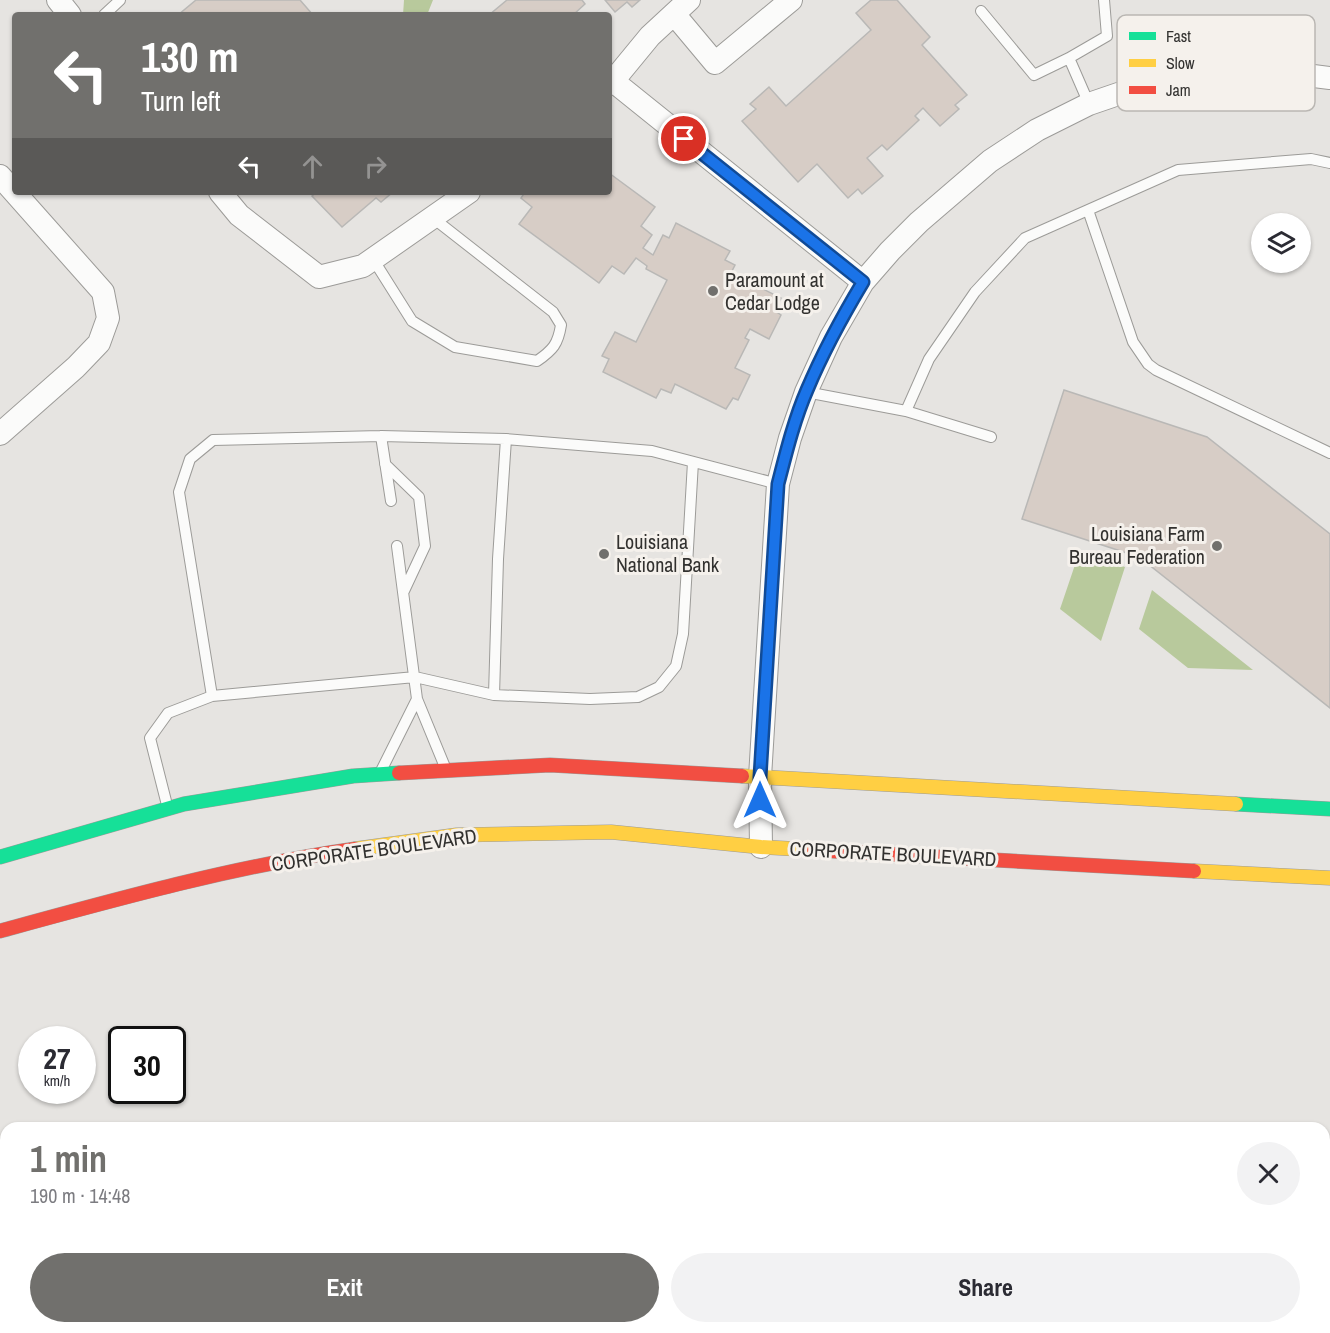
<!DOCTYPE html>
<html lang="en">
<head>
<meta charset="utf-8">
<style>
  :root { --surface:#fff; --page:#f2f2f3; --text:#2b2b33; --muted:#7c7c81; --accent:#71706d }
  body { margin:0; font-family:"Archivo Narrow",sans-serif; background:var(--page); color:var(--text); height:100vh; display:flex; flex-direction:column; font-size:22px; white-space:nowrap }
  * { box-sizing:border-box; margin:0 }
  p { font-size:20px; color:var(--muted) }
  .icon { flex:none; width:33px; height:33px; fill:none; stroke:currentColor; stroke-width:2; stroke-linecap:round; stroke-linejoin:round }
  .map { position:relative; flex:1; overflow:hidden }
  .drawer { position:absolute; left:0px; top:1122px; width:1330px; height:212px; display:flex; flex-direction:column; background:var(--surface); border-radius:18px 18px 0 0; box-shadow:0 2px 4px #0004 }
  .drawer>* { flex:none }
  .guide { position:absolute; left:12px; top:12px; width:600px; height:183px; border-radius:6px; box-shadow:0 2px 4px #0004; background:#71706d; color:#fff; overflow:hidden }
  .buttons { position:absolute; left:1251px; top:213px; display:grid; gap:12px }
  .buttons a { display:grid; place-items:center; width:60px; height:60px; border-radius:50%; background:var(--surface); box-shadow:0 2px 4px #0004; font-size:30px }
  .speed { position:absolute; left:18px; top:1026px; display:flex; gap:12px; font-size:30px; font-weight:700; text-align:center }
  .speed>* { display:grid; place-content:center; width:78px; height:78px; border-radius:50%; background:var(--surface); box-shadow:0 2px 4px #0004; line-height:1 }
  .speed small { font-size:15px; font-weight:400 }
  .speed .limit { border:3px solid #111; border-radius:9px; background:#fff; color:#111 }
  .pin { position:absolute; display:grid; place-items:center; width:51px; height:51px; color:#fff; margin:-26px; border:3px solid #fff; border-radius:50%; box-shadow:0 2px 6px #0007 }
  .me { position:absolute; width:66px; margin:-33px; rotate:0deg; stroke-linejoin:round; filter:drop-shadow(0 0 4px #0008) }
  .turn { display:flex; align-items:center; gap:21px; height:126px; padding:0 30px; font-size:27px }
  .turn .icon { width:78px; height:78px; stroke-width:2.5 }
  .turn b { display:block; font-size:42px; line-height:51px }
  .lanes { display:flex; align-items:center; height:57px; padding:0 30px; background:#0003; justify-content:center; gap:30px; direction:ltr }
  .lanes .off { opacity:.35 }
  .round { display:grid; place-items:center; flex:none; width:63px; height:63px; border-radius:32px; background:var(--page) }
  .head { display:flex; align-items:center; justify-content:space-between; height:102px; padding:0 30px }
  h1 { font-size:36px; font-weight:700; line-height:45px; color:var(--accent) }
  .button { display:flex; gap:12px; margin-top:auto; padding:12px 30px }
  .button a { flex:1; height:69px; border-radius:36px; background:var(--accent); color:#fff; font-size:24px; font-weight:700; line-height:69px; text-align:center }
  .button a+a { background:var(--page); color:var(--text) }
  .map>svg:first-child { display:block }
</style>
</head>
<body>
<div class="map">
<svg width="1330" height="1333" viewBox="0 0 1330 1333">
  <rect width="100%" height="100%" fill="#e6e4e1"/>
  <path fill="#b8c99c" d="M404 0H433L427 15H403Z
    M1079 553 1125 567 1101 641 1060 609Z
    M1152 590 1253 670 1188 668 1139 629Z"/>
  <path fill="#d7cdc6" stroke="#b9b8b6" stroke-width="1.5" d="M196 0H300L313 15H178Z
    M507 0H582L585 4 573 15H489Z
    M605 0H640L632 7 627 2 615 12Z
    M871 0H897L930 37 922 45 967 95 955 105 959 109 940 126 923 108 915 116 919 120 887 150 882 145 867 158 883 176 862 194 858 189 848 198 817 164 798 182 742 121 756 109 750 104 769 87 786 106 871 30 856 13Z
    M609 173 655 207 641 226 652 235 643 248 653 255 663 235 669 238 676 223 730 251 725 260 735 265 731 273 781 298 775 311 781 315 769 339 750 329 745 338 749 340 735 368 750 375 738 400 733 398 726 409 675 384 671 393 661 389 656 398 603 372 609 359 602 356 615 332 636 342 667 280 646 269 647 266 636 258 624 274 612 266 599 283 519 224 532 207 521 198 525 192H609Z
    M317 192H393L381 202 376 198 342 227 312 196Z
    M1064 390 1207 437 1330 534V708L1139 557 1022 519Z"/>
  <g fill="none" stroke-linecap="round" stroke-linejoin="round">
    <g stroke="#9c9b98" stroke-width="12">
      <path id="lane" d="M981 11 1034 75 1069 58
        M104 15 120 0
        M1089 104 1069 58 1107 36 1104 0
        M1088 210 1133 342 1148 364 1156 370 1330 453
        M373 259 412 321 455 347 537 361C553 350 558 344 561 325L553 312 433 218
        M806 392 906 411 991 437
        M906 411 929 359 975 292 1025 238 1178 170 1311 159 1330 163
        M381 436 391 501
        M693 462 683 634 676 666 659 687 638 697 590 699 494 695 498 559 506 439 652 451 778 484
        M385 464 419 497 425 546 404 591
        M397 546 417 699 445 767
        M494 695 415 677 212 696 179 492 190 459 213 440 381 436 506 439
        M381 771 417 699
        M167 805 150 738 168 713 212 696"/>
    </g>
    <g stroke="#9c9b98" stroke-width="24">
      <path id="street" d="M58 0 70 15
        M674 14 715 63 791 0
        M613 81 650 36 689 0
        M609 84 613 81 863 282
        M0 176 103 292 108 318 99 343 76 367 0 434
        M220 192 239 215 319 277 363 266 469 192
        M761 847 760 777 778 484 790 438 806 392 831 337 863 282 890 251 919 222 990 161 1037 130 1089 104 1127 91 1207 75 1290 73 1330 78
        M0 1241H6
        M1152 1328 1221 1333
        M462 1333V1328"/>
    </g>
    <g stroke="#9c9b98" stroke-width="15">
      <path id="fast" d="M1236 804 1330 809
        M0 857 184 804 353 776 399 773"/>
    </g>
    <g stroke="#9c9b98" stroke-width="15">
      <path id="slow" d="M742 776 1236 804
        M355 849 457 835 611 832 761 847 814 850
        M1194 871 1330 878"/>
    </g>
    <g stroke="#9c9b98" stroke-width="15">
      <path id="jam" d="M399 773 550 765 742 776
        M814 850 1194 871
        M0 931C117 899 235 866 355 849"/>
    </g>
    <use href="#lane" stroke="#fbfbfa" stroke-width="10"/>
    <use href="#street" stroke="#fbfbfa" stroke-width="22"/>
    <use href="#fast" stroke="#16e098" stroke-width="14"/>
    <use href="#slow" stroke="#ffcf43" stroke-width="14"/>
    <use href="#jam" stroke="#f24e42" stroke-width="14"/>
  </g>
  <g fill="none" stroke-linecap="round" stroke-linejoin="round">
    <g stroke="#114b97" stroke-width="15">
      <path id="route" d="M684 139 863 282C842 317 823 352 807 390 794 420 786 453 778 484L760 777V800"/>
    </g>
    <use href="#route" stroke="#1a73e8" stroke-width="10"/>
  </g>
  <g fill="#71706d" stroke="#f5f1ec" stroke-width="2">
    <circle cx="713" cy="291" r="6"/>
    <circle cx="1217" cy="546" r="6"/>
    <circle cx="604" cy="554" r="6"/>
  </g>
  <g text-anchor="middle" stroke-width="6" stroke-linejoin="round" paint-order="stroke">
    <g font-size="20" fill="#32312f" stroke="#f5f1ec" text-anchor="start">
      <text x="725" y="287">Paramount at<tspan x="725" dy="23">Cedar Lodge</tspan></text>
      <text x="1205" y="541" text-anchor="end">Louisiana Farm<tspan x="1205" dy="23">Bureau Federation</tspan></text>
      <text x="616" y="549">Louisiana<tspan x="616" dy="23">National Bank</tspan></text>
    </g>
    <g font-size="20" fill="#32312f" stroke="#f5f1ec">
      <text transform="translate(374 850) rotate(-8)" y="7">CORPORATE BOULEVARD</text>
      <text transform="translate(893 854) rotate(3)" y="7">CORPORATE BOULEVARD</text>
    </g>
  </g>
  <rect x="1117" y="15" width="198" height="96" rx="9" fill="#f5f1ec" stroke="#bab7b3" stroke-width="1.5"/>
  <rect x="1129" y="32" width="27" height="8" fill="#16e098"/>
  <rect x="1129" y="59" width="27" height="8" fill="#ffcf43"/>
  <rect x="1129" y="86" width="27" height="8" fill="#f24e42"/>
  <g font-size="16" fill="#32312f">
    <text x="1166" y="42">Fast</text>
    <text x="1166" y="69">Slow</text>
    <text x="1166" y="96">Jam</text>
  </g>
</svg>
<div class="buttons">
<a><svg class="icon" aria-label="layers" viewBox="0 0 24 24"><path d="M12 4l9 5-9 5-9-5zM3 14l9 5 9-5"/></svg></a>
</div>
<div class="speed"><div>27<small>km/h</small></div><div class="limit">30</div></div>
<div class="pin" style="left:684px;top:139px;background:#d93025"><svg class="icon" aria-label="arrive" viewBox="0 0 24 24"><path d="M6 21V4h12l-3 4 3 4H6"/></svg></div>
<svg class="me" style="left:760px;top:800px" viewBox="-20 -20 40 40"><path d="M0-17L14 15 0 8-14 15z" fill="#1a73e8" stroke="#fff" stroke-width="4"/></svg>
<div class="guide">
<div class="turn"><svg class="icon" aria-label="left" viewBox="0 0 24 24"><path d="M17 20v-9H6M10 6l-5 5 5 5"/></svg><div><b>130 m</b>Turn left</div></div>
<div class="lanes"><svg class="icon" aria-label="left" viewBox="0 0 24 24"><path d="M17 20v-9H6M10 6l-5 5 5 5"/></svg><svg class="icon off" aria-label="ahead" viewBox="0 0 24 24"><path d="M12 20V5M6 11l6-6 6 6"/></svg><svg class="icon off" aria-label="right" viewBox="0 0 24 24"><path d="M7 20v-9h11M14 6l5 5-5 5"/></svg></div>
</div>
<section class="drawer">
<div class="head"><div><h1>1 min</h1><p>190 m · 14:48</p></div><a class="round"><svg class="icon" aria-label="close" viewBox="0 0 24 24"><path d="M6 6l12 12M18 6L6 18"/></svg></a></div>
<div class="button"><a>Exit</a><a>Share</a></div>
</section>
</div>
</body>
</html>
